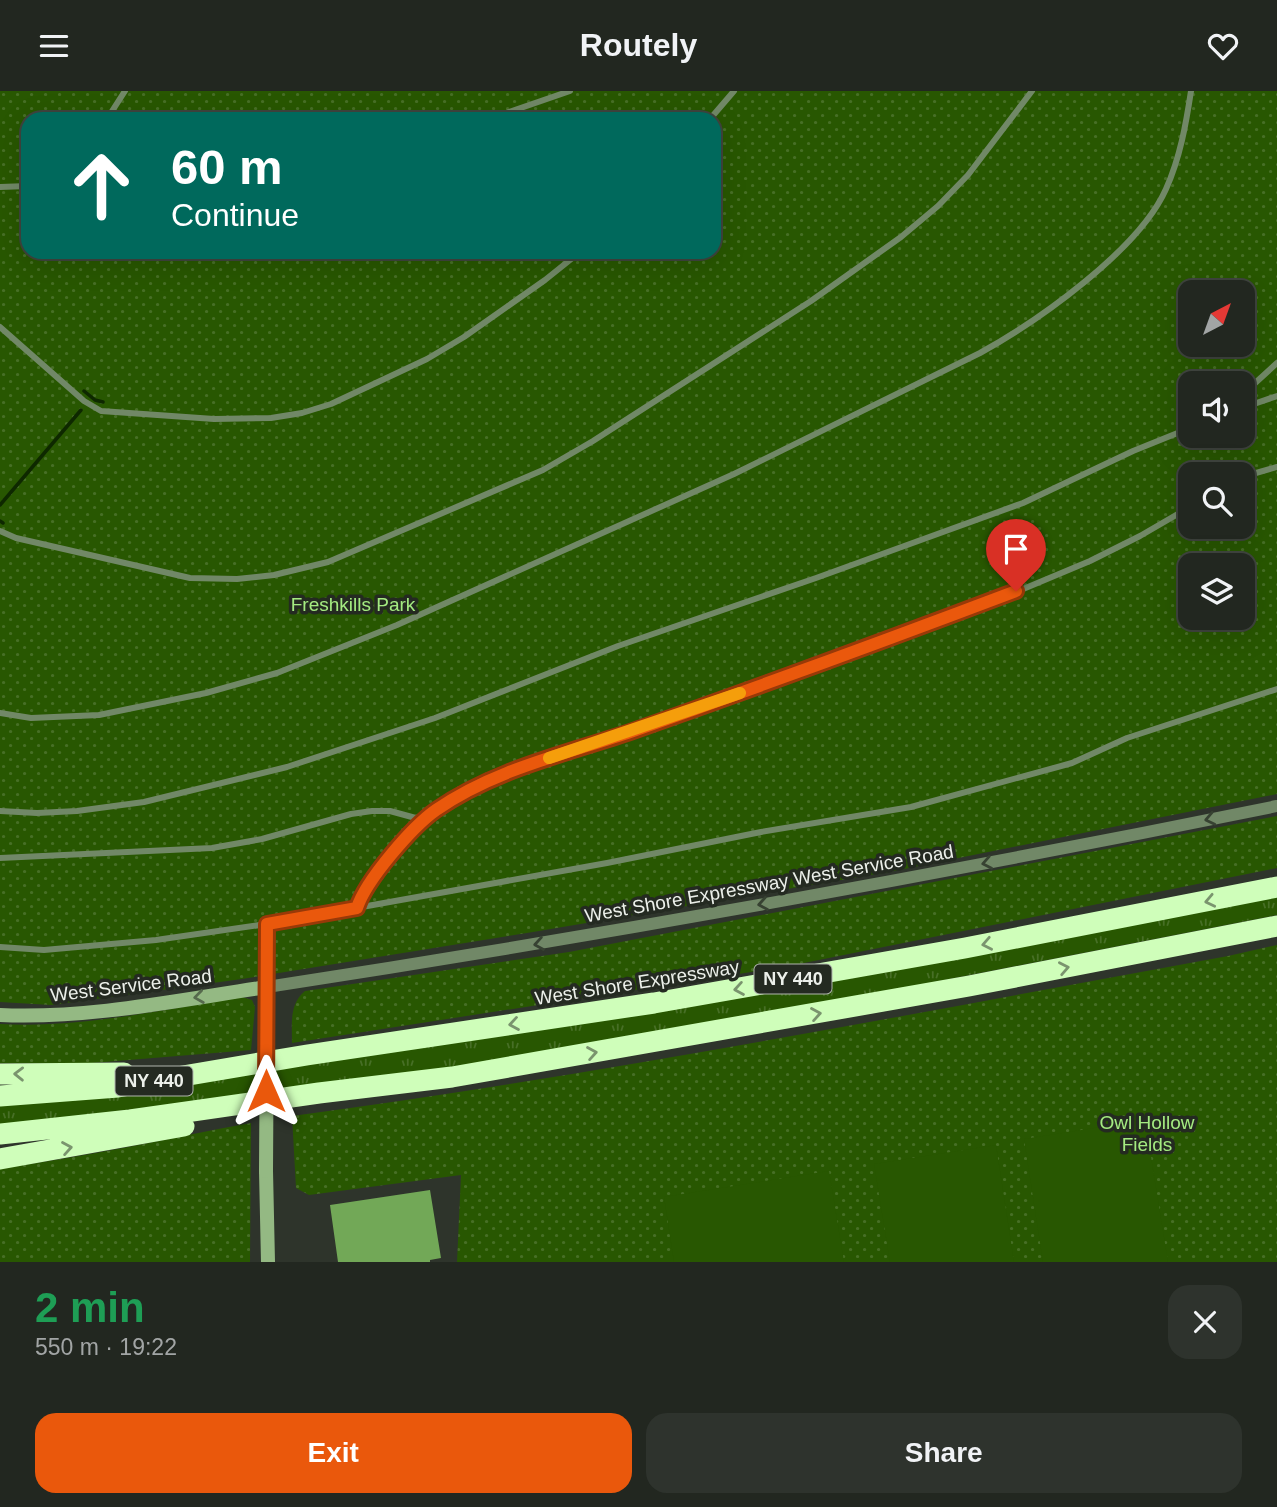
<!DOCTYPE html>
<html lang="en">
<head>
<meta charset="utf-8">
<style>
  :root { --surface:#222720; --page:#2e332d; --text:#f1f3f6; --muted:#a2a5a5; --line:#3f443e; --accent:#ea580c }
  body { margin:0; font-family:Arial,sans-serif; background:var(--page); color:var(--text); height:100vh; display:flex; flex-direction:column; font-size:26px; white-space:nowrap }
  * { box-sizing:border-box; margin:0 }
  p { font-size:23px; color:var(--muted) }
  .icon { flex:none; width:38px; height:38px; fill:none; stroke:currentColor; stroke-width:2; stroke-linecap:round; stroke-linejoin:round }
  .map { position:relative; height:1171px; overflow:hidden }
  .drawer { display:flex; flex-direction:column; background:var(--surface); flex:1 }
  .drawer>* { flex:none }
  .hud { position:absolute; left:21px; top:21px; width:700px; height:147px; border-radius:21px; box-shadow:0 7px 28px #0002,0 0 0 2px var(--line); background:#00695c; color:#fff; overflow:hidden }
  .needle { width:46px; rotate:41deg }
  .tools { position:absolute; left:1178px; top:189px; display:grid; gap:14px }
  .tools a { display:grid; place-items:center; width:77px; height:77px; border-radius:14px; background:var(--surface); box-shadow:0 7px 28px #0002,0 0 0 2px var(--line); font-size:35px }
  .pin { position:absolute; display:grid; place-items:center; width:60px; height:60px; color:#fff; margin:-72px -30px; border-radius:50% 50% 50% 0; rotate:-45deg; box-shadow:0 0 7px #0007 }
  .pin .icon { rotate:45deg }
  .me { position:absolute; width:77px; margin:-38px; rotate:0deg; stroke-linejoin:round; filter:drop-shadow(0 0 5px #0008) }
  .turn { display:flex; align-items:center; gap:24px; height:147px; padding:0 35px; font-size:32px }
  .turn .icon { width:91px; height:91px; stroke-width:2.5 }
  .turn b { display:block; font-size:49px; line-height:60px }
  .round { display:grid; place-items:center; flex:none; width:74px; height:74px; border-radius:21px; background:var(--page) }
  .headline { display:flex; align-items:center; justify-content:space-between; height:119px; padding:0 35px }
  h1 { font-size:42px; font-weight:600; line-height:52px; color:#1e9e55 }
  .button { display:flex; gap:14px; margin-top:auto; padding:14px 35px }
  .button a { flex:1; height:80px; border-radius:21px; background:var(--accent); color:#fff; font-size:28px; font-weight:600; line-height:80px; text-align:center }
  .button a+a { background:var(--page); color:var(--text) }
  header { display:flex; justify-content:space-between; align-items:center; height:91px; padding:0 35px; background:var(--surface); font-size:32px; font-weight:600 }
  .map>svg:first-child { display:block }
</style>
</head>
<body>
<header><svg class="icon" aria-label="menu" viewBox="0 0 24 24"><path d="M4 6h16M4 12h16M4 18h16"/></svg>Routely<svg class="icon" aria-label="heart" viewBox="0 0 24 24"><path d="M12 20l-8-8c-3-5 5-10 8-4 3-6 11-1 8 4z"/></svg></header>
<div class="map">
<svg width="1277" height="1171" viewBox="0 0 1277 1171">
  <defs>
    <pattern id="grass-tufts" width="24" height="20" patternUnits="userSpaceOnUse" patternTransform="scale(1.75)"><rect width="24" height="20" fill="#285701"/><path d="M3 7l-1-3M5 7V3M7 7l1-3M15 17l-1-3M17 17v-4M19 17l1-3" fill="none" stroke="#476f26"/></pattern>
    <pattern id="park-dots" width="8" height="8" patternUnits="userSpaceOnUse" patternTransform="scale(1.75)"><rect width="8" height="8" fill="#285701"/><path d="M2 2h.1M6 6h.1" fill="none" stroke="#476f26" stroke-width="1.8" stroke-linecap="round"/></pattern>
  </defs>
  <rect width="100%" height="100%" fill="#2e342b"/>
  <path fill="url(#grass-tufts)" d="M1277 802V824L883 901 441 979 0 1035V1015Z"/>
  <path fill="url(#park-dots)" fill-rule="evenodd" d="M0 0H1277V703L894 780 533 841 242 888 51 914 0 911ZM28 28H714V161H28ZM1190 201H1242V254H1190ZM1190 292H1242V345H1190ZM1190 383H1242V436H1190ZM1190 474H1242V527H1190Z
    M1277 725V777L784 876 292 952C292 933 289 913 305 900L569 861Z
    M1277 854V1171H457L461 1084 309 1104 296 1097 292 1025C605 983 916 922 1228 865Z
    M242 906 252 909 255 916 251 959 92 972H0V933C77 938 166 918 242 906Z
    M251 1032 250 1171H0V1077C85 1067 167 1047 251 1032Z"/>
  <path fill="#285701" d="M1145 1029 1168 1171H1043L1024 1048Z
    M996 1054 1014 1171H890L874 1073Z
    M829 1080 844 1171H674L664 1106Z"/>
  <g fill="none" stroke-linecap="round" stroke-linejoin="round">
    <path stroke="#0e2800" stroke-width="3.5" d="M84 300 95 309 103 311
      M0 414 81 319
      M0 430 3 432"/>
  </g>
  <path fill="#72a857" d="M430 1099 441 1167 430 1169V1171H338L330 1114Z"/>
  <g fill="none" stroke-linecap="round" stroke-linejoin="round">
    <path stroke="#718867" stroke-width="6" d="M107 28 125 0
      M489 28 570 0
      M710 28 734 0
      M0 96 28 95
      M0 236 84 310 101 320 214 328 271 327 302 322 331 313 427 268 464 246 545 189 580 161
      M1242 304 1277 272
      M1242 317 1277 305
      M1242 386 1277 376
      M0 440 16 447 190 487 237 488 274 484 328 471 543 379 593 350 811 210 901 146 938 115 968 84 1032 0
      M0 622 31 627 99 624 206 602 277 582 397 534 734 383 980 262C1038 230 1139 159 1166 98 1180 67 1186 33 1191 0
      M0 720 37 722 77 720 144 711 287 676 435 627 618 555 816 487 1023 412 1133 360 1190 337
      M0 767 212 757 262 748 351 723 372 720H390L423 729
      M357 817 367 795 426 727 438 718 498 685 818 575 1016 501 1090 470 1140 445 1190 416
      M0 856 44 859 156 849 267 833 607 772 761 741 911 716 1072 672 1127 647 1277 598
      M267 896V833"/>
    <path stroke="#718867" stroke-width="12" d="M267 896C605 844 942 783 1277 715"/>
    <path stroke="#94b983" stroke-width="14" d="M0 924C89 928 179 909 267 896V921
      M266 1080 268 1171"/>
    <path stroke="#cffeba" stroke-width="21" d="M0 983 124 982
      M0 1005 118 996 307 964 654 912 965 857 1277 796
      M0 1043 130 1029 319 1002 452 986 969 895 1277 835
      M0 1068 184 1035"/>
    <path stroke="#94b983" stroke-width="14" d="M266 1080 267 921"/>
  </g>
  <defs><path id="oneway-chevron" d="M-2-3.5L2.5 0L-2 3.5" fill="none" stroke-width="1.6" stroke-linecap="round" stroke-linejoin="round" transform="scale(1.75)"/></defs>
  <g stroke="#374232">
    <use href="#oneway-chevron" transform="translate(1210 728) rotate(168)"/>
    <use href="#oneway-chevron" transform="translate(987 772) rotate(169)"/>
    <use href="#oneway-chevron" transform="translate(763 813) rotate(170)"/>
    <use href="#oneway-chevron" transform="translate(539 853) rotate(170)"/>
  </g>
  <g stroke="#7a946e">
    <use href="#oneway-chevron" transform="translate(1210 810) rotate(168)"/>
    <use href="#oneway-chevron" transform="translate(987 853) rotate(169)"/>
    <use href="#oneway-chevron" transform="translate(1064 877) rotate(-11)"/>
    <use href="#oneway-chevron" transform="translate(739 898) rotate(170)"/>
    <use href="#oneway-chevron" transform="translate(816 923) rotate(-10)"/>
    <use href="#oneway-chevron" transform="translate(514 933) rotate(171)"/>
    <use href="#oneway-chevron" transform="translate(592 962) rotate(-10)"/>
    <use href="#oneway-chevron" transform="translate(19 983) rotate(-179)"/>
    <use href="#oneway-chevron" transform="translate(67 1057) rotate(-10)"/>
  </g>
  <use stroke="#566a4d" href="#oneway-chevron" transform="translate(199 906) rotate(172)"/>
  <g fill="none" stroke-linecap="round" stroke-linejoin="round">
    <g stroke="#983908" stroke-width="18">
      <path id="route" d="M266 1000 267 833 357 817C366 789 412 736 436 719 495 678 566 663 633 640 761 595 889 548 1016 500"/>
    </g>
    <use href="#route" stroke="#ea580c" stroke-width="12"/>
    <path stroke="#f59e0b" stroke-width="12" d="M549 667 740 602"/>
  </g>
  <g text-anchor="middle" stroke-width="7" stroke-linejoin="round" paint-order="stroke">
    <g fill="#242a21" stroke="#b0b5ae" stroke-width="2">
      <rect x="754.5" y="873.5" width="77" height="29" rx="5"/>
      <rect x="115.5" y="975.5" width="77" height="29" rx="5"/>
    </g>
    <g font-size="18" font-weight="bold" fill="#ecf0ea">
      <text x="793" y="894">NY 440</text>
      <text x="154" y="996">NY 440</text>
    </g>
    <g font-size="19" fill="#a4eb81" stroke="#242a21">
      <text x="353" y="520">Freshkills Park</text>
      <text x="1147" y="1038">Owl Hollow<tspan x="1147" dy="22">Fields</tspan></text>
    </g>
    <g font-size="19" fill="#ecf0ea" stroke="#242a21">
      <text transform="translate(769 792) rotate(-10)" y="7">West Shore Expressway West Service Road</text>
      <text transform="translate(637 891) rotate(-9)" y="7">West Shore Expressway</text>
      <text transform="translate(131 894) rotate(-7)" y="7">West Service Road</text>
    </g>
  </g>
</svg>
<div class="tools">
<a><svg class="needle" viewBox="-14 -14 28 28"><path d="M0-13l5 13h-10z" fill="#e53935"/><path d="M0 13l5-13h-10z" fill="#a2a5a5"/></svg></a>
<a><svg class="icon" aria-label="sound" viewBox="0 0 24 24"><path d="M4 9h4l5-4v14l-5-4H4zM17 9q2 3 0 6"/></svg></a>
<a><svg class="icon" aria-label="search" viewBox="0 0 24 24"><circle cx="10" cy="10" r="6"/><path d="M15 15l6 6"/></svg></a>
<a><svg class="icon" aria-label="layers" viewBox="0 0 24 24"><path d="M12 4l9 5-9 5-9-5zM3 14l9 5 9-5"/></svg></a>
</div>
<div class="pin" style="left:1016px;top:500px;background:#d93025"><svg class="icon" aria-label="arrive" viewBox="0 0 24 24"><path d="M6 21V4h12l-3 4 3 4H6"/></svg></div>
<svg class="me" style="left:266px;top:1000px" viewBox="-20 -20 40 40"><path d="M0-17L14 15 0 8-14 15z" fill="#ea580c" stroke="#fff" stroke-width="4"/></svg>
<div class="hud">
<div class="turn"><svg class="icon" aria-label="ahead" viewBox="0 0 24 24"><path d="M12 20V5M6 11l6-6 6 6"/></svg><div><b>60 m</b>Continue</div></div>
</div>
</div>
<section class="drawer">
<div class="headline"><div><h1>2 min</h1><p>550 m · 19:22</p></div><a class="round"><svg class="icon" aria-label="close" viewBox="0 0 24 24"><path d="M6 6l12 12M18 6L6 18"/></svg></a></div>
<div class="button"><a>Exit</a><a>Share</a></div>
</section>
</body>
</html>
